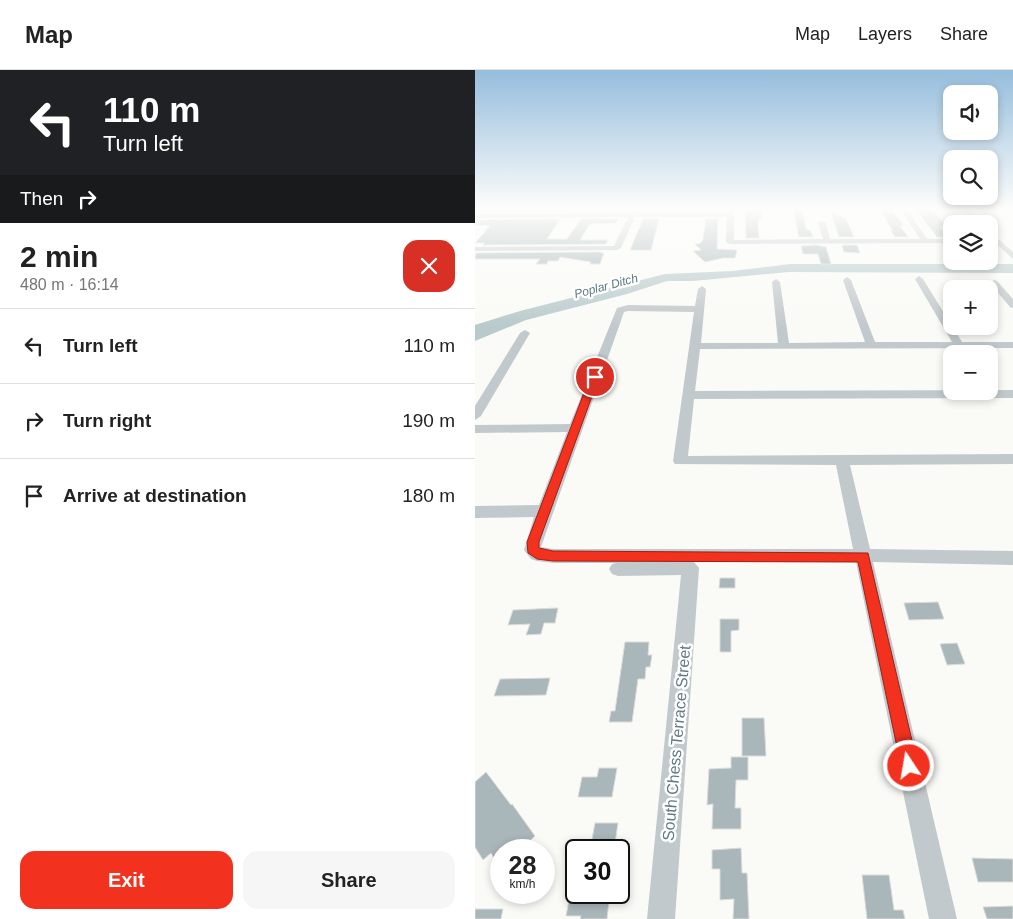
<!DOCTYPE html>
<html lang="en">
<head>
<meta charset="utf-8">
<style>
  :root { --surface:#fff; --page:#f6f6f6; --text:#222; --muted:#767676; --line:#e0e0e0; --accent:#f2311f }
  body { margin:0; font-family:Helvetica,sans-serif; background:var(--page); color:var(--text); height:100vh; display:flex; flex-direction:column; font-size:19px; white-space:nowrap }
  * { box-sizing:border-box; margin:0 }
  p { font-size:16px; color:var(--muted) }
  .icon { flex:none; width:28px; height:28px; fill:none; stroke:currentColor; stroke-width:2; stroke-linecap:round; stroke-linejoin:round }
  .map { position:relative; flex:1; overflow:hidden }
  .details { display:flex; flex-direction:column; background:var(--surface); width:475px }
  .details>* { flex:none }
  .banner { background:#202124; color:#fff; overflow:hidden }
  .controls { position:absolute; left:468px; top:15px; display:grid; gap:10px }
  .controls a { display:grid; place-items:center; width:55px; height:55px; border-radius:10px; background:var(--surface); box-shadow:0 2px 8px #0003; font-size:25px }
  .speed { position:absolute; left:15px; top:769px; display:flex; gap:10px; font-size:25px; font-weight:700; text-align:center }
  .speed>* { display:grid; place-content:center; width:65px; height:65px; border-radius:50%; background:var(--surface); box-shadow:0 2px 8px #0003; line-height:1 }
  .speed small { font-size:12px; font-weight:400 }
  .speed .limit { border:2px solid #111; border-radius:8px; background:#fff; color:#111 }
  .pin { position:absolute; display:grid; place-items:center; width:42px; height:42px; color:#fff; margin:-21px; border:2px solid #fff; border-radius:50%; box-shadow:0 1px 5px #0007 }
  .me { position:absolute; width:55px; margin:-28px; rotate:348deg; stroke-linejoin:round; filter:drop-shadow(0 0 4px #0008) }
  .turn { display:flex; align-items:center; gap:18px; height:105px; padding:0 20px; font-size:22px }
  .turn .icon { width:65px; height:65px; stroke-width:2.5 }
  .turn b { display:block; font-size:35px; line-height:42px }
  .then { display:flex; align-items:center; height:48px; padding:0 20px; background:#0003; gap:10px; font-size:19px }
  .round { display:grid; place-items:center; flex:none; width:52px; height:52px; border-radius:15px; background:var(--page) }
  .summary { display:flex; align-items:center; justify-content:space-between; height:85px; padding:0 20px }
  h1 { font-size:30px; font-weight:700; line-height:38px }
  .primary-button { display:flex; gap:10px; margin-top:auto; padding:10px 20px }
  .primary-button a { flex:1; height:58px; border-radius:15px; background:var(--accent); color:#fff; font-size:20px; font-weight:700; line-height:58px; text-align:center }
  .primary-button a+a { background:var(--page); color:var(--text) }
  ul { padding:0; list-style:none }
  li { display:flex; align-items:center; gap:15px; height:75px; padding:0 20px; border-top:1px solid var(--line) }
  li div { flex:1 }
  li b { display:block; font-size:19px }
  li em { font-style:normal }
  header { display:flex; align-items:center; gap:30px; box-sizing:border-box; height:70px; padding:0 25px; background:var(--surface); border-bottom:1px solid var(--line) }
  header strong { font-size:24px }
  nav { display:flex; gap:28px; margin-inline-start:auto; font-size:18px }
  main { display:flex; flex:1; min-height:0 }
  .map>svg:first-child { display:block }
</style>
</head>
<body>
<header>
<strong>Map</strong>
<nav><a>Map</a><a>Layers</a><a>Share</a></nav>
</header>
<main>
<section class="details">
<div class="banner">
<div class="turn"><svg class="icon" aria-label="left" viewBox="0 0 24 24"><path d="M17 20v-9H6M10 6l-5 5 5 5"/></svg><div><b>110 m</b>Turn left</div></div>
<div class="then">Then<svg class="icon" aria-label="right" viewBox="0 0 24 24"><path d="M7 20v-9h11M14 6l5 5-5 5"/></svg></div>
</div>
<div class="summary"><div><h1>2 min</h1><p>480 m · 16:14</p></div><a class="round" style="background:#d93025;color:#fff"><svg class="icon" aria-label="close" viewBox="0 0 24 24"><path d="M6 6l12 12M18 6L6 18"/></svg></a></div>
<ul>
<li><svg class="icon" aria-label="left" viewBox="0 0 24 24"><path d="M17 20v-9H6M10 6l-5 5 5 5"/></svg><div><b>Turn left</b></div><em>110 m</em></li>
<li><svg class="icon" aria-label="right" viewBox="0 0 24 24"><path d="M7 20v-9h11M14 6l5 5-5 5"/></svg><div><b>Turn right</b></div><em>190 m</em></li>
<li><svg class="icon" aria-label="arrive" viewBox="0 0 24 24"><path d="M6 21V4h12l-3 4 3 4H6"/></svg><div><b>Arrive at destination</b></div><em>180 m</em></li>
</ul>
<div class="primary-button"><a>Exit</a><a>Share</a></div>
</section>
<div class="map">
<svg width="538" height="849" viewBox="0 0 538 849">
  <rect width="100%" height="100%" fill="#fafaf7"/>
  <path fill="#b9cacc" d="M315 194H538V203L314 202 218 211H192L152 224 51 250 0 271V255L45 241 190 204 257 201Z"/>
  <path fill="#a9b6ba" stroke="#dcdcd9" d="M92 138 90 142H0V139Z
    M270 138H285L287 149H284L283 153 284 168H271Z
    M318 138H327L331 159 336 161 338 167H324Z
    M404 138H416L428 155 425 156 433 167H420L416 161H418Z
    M440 138 457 139 472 157H465L473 167H462Z
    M355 140 371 149 379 167H364Z
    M85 149 72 169H92L106 149H143L141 153 115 154 105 170H133L131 174 8 175 10 173H0L15 156 0 155V150Z
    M168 149H184L176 180H155Z
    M231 149H243L242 179 262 180 260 188H248L230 192 218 181 226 180 220 174 226 173 228 169Z
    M341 175 351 177 356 194H346L343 184H328L326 176Z
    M367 175H382L385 183 369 182Z
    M126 182V183H129L125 194H115L116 192 85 187 83 191H73L72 194H61L65 189H0L1 183Z
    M245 508H260V518H244Z
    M463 532 469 549 434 550 429 533Z
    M83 538 80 553H69L66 564 51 565 55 554 33 555 38 540Z
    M245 549H264V560L256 561V582H245Z
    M150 572H174L173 585H177L175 597H171L170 609H163L157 652H134L136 641H140Z
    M482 573 490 594 472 595 465 574Z
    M75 608 71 625 19 626 25 609Z
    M267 648H289L291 686H267Z
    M256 687H273V710H261L260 738H266V759H237L238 734 232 735 234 699 256 698Z
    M124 698H142L137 727H103L107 707H122Z
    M11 702 36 735 37 734 60 766 45 780H26V801L16 783 8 790 0 777V712Z
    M120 753H143L139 780H115Z
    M266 778 267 803H272L274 849H258L259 829 245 830V799H237V780Z
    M497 788 538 789V812H503Z
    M387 805H414L419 840H428L430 849H392Z
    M105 822H135L132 849H105L106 846H91L94 830H104Z
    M538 836V849H512L508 837Z
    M0 839H28L26 849H0Z"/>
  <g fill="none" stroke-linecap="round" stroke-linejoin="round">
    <path fill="#c2c9cc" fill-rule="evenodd" d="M157 138H164L162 143H252L253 138H259V170L348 169 343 153 347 151 351 153 355 169H445L424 138H431L452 169H476V173L255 174 251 172 252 147H160L146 178 142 180 0 181V177L139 176 153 147 0 148V144L155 143Z
      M486 138H493L507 154H500Z
      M514 161 538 182V189L514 167Z
      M444 206 448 209 487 272H538V278L225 279 220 321 538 320V328L219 329 213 386 538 384V394L375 395 395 479 538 481V495L398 492 482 849H454L381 492H219L224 498 200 849H172L206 505 143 506 137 504 134 499 137 494 141 493H79L62 491 56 489 49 480 59 447 0 448V436L64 435 92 362 0 363V355L95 354 142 238 153 235 220 236 223 219 227 216 231 219 226 273H303L297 212 301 209 305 212 314 273 390 272 368 210 372 207 376 210 400 272H477L440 209ZM153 241 219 242 198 391 200 394 361 395 378 479H79L66 477 149 242Z
      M519 210 522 211 538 229V238L535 237 515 213Z
      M50 260 55 263 6 346 0 350V336L45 263Z"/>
  </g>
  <linearGradient id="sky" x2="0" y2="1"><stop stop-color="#95bddd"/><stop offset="0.54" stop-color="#fdfdfb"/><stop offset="1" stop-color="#fdfdfb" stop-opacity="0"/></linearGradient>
  <rect width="538" height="257" fill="url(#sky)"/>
  <path fill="#f2311f" stroke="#9d2014" d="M120 305 124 307 64 472V478L78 481 393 483 443 696 441 703 434 705 428 703 426 696 383 492 78 491 62 489 53 483 52 472 115 307Z"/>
  <g text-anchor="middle" stroke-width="5" stroke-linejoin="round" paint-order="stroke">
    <g font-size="12" font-style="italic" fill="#5e7a7e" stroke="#fff">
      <text transform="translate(131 216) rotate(-15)" y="4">Poplar Ditch</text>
    </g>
    <g font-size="16" fill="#627a85" stroke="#fff">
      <text transform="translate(201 673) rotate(-85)" y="6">South Chess Terrace Street</text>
    </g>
  </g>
</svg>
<div class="controls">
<a><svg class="icon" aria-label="sound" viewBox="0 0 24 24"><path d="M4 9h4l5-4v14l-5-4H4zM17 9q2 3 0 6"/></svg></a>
<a><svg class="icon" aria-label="search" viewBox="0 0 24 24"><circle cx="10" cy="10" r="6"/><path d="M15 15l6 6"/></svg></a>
<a><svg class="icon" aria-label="layers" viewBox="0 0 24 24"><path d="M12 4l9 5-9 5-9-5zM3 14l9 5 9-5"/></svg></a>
<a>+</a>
<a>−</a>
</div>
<div class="speed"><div>28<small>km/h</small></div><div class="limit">30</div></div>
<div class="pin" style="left:120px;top:307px;background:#d93025"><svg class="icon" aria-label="arrive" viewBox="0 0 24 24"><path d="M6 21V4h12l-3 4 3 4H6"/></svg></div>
<svg class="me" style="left:434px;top:696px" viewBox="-20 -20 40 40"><circle r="17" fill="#f2311f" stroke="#fff" stroke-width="3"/><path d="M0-11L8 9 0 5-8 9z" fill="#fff"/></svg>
</div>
</main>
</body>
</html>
